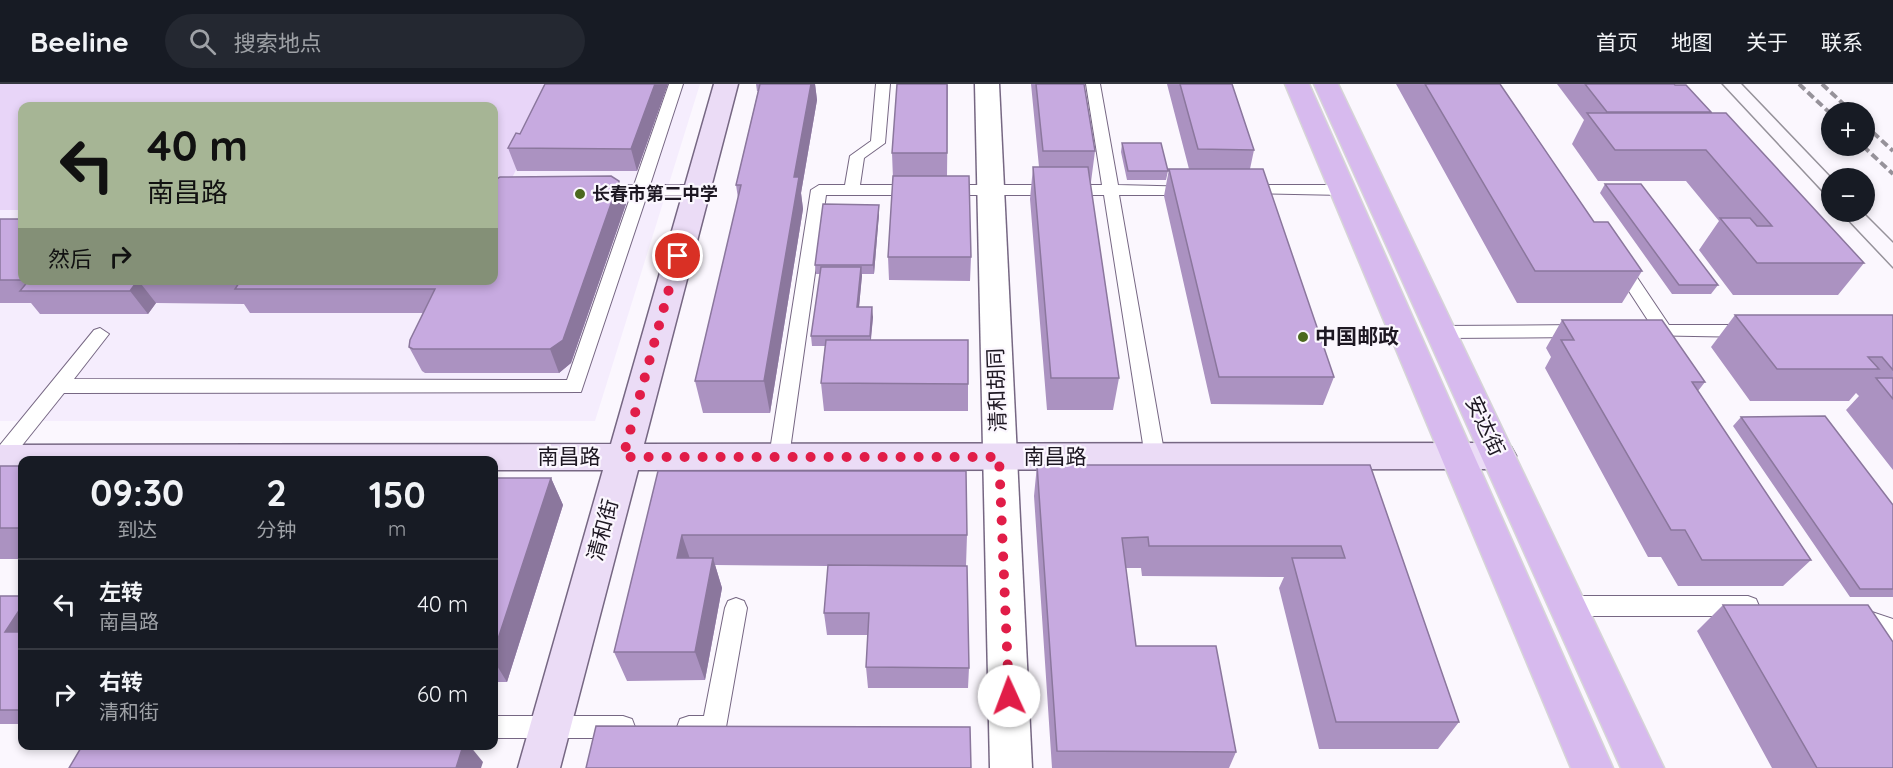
<!DOCTYPE html>
<html lang="zh">
<head>
<meta charset="utf-8">
<style>
  :root { --surface:#171b24; --page:#242831; --text:#f1f3f6; --muted:#9ea1a6; --line:#363941 }
  body { margin:0; font-family:Quicksand,"Noto Sans SC",sans-serif; background:var(--page); color:var(--text); height:100vh; display:flex; flex-direction:column; font-size:22px; white-space:nowrap }
  * { box-sizing:border-box; margin:0 }
  p { font-size:20px; color:var(--muted) }
  .icon { flex:none; width:33px; height:33px; fill:none; stroke:currentColor; stroke-width:2; stroke-linecap:round; stroke-linejoin:round }
  .map { position:relative; flex:1; overflow:hidden }
  .sheet { position:absolute; left:18px; top:372px; width:480px; height:294px; display:flex; flex-direction:column; background:var(--surface); border-radius:12px; box-shadow:0 3px 9px #0003 }
  .sheet>* { flex:none }
  .banner { position:absolute; left:18px; top:18px; width:480px; height:183px; border-radius:12px; box-shadow:0 3px 9px #0003; background:#a6b595; color:#111; overflow:hidden }
  .controls { position:absolute; left:1821px; top:18px; display:grid; gap:12px }
  .controls a { display:grid; place-items:center; width:54px; height:54px; border-radius:50%; background:var(--surface); box-shadow:0 3px 9px #0003; font-size:30px }
  .pin { position:absolute; display:grid; place-items:center; width:51px; height:51px; color:#fff; margin:-26px; border:3px solid #fff; border-radius:50%; box-shadow:0 2px 6px #0007 }
  .me { position:absolute; width:66px; margin:-33px; rotate:358deg; stroke-linejoin:round; filter:drop-shadow(0 0 4px #0008) }
  .turn { display:flex; align-items:center; gap:21px; height:126px; padding:0 30px; font-size:27px }
  .turn .icon { width:78px; height:78px; stroke-width:2.5 }
  .turn b { display:block; font-size:42px; line-height:51px }
  .then { display:flex; align-items:center; height:57px; padding:0 30px; background:#0003; gap:12px; font-size:22px }
  .eta { display:flex; justify-content:space-evenly; align-items:center; height:102px; text-align:center }
  .eta b { font-size:36px; font-weight:700; line-height:42px }
  ul { padding:0; list-style:none }
  li { display:flex; align-items:center; gap:18px; height:90px; padding:0 30px; border-top:2px solid var(--line) }
  li div { flex:1 }
  li b { display:block; font-size:22px }
  li em { font-style:normal }
  header { display:flex; align-items:center; gap:36px; box-sizing:border-box; height:84px; padding:0 30px; background:var(--surface); border-bottom:2px solid var(--line) }
  header strong { font-size:28px }
  nav { display:flex; gap:33px; margin-inline-start:auto; font-size:21px }
  .search { width:420px; height:54px; background:var(--page); display:flex; align-items:center; gap:15px; box-sizing:border-box; padding:0 21px; border-radius:33px; color:var(--muted); font-size:22px }
  .map>svg:first-child { display:block }
</style>
</head>
<body>
<header>
<strong>Beeline</strong>
<div class="search"><svg class="icon" aria-label="search" viewBox="0 0 24 24"><circle cx="10" cy="10" r="6"/><path d="M15 15l6 6"/></svg>搜索地点</div>
<nav><a>首页</a><a>地图</a><a>关于</a><a>联系</a></nav>
</header>
<div class="map">
<svg width="1893" height="684" viewBox="0 0 1893 684">
  <rect width="100%" height="100%" fill="#fbf7fe"/>
  <path fill="#f5edfd" fill-rule="evenodd" d="M0 0H700L595 337H0ZM22 22H494V196H22Z"/>
  <path fill="#e8d5f8" d="M0 0H558L512 94H494V22H22V126H0Z"/>
  <g fill="none" stroke-linecap="round" stroke-linejoin="round">
    <g stroke="#766783" stroke-width="2">
      <path id="lane" d="M669 0H683L650 101H697L705 106 697 111H647L581 308 64 309 8 379 0 381V361L94 246 100 244 109 250 74 295 567 296 631 111H598L590 106 598 101H634Z
        M876 0H890L885 59 864 74 860 101H1102L1086 0H1100L1118 101 1196 103 1199 106 1191 111H1119L1165 373 1162 378 1155 381 1148 378 1145 373 1104 111H826L789 373 786 378 779 381 772 378 769 373 811 106 819 101H845L850 72 871 57Z
        M1245 101H1343L1351 106 1343 111 1240 109 1237 106Z
        M1620 176 1626 177 1669 241H1750L1759 247 1750 253 1638 251 1635 247 1638 243 1651 241 1612 181Z
        M1582 241 1591 247 1582 253 1441 254 1432 248 1441 242Z
        M1568 512H1748L1756 515 1759 522 1756 529 1748 532H1568L1560 529 1557 522 1560 515Z
        M736 514 744 517 747 524 726 643 723 651C709 656 694 656 680 651L677 643 680 635 689 632H704L725 524 728 517Z
        M1857 523 1893 535V558L1883 551 1849 540 1846 533 1849 526Z
        M494 632H623L632 635 635 643 632 651 623 654H494Z"/>
    </g>
    <g stroke="#766783" stroke-width="3">
      <path id="street" d="M975 0H999L1032 684H990Z"/>
    </g>
    <g stroke="#766783" stroke-width="3">
      <path id="secondary" d="M714 0H738L644 360 1499 359 1511 363 1516 372 1511 381 1499 385 638 386 560 684H518L603 386H494V376H22V387H0V361L611 360Z"/>
    </g>
    <g stroke="#d6d5d7" stroke-width="3">
      <path id="primary" d="M1285 0H1309L1613 684H1571Z
        M1314 0H1338L1664 684H1621Z"/>
    </g>
    <use href="#lane" fill="#fff" fill-rule="evenodd"/>
    <use href="#street" fill="#fff" fill-rule="evenodd"/>
    <use href="#secondary" fill="#ebdcf6" fill-rule="evenodd"/>
    <use href="#primary" fill="#d7baee" fill-rule="evenodd"/>
    <path stroke="#96929a" stroke-width="1.5" d="M1722 0 1832 118
      M1742 0 1832 94
      M1840 128 1893 184
      M1863 128 1893 158"/>
    <path stroke="#96929a" stroke-width="4" stroke-dasharray="8 4" stroke-linecap="butt" d="M1799 0 1832 31
      M1822 0 1852 28
      M1864 40 1893 67
      M1863 62 1893 90"/>
  </g>
  <path fill="#ab92c1" d="M668 0 637 87H517L508 64 520 50Z
    M756 0H815L817 16 801 109 803 125 770 329H703L695 297 738 114 736 101 758 7H757Z
    M948 0 947 92 971 173 970 197 889 196 888 173 893 95 892 69Z
    M1031 0H1084L1095 67 1091 98H1090L1119 294 1113 326H1047L1030 115 1033 83H1039Z
    M1167 0H1232L1254 66 1250 85 1334 293 1323 321 1211 320 1164 112 1169 85H1189Z
    M1396 0H1500L1594 138 1642 187 1622 219H1517Z
    M1557 0H1674L1711 28 1864 179 1838 211H1733L1699 166 1719 137 1686 97H1598L1572 60 1584 36Z
    M1122 59 1168 87 1166 96H1127L1121 68Z
    M619 97 626 120 571 279 559 289H425L422 287 409 263 423 229H250L244 220 156 219 148 230H40L31 219H0V135H22V196H494Z
    M1605 100 1718 201 1711 210H1672L1600 109Z
    M879 121V130L874 190H862L859 223 873 233 871 256 968 300V327H824L821 299 825 262H812L811 252 820 190H816L815 181Z
    M1735 231H1893V386L1846 326 1859 312 1856 309 1849 317H1750L1711 263Z
    M1562 236 1705 298 1698 307 1811 476 1783 502H1678L1661 473H1648L1545 284 1551 273 1546 264Z
    M1741 333 1893 421V513H1850L1733 342Z
    M1037 381H1370L1459 638 1438 665H1319L1279 504 1284 493 1142 492 1141 484H1126L1136 562 1236 668 1229 684H1052L1034 412Z
    M0 382H22V475H0Z
    M658 387 967 451 966 482 969 584 968 604H868L866 583 868 551H827L824 529 828 482 715 481 722 504 705 596 627 597 614 568Z
    M494 394H551L563 421 507 598H494Z
    M0 512H22V640H0Z
    M1723 521 1893 684H1772L1697 547Z"/>
  <path fill="#8b779d" d="M655 0H668L637 87 631 65Z
    M811 0H815L817 16 801 109 803 125 770 329 764 297 794 93Z
    M619 97 626 120 571 279 559 289 550 265Z
    M879 121V130L874 190 873 181Z
    M861 183 862 192 858 233 857 223Z
    M138 196 156 219 148 230 130 207Z
    M872 223 873 233 870 262V252Z
    M551 394 563 421 507 598 494 577V567Z
    M682 451 692 481 677 474Z
    M713 474 722 504 705 596 695 568Z
    M22 522V562L5 548Z
    M463 662H470L483 678 481 684H456Z"/>
  <path fill="#c7aae0" stroke="#8b779d" stroke-width="1.5" d="M545 0H655L631 65 508 64 516 49 520 50Z
    M760 0H811L794 93H799L764 297H695L741 101H736Z
    M897 0H947V69H892Z
    M1036 0H1084L1095 67H1043Z
    M1180 0H1232L1254 66 1198 65Z
    M1425 0H1500L1594 138H1608L1642 187H1535Z
    M1585 0H1674L1675 1H1686L1711 28H1607Z
    M1587 29H1726L1864 179H1757L1720 134H1750L1757 142H1772L1706 66H1615Z
    M1122 59H1161L1168 87H1128Z
    M1033 83H1088L1119 294H1051Z
    M1169 85H1263L1334 293H1219Z
    M611 92 619 97 563 256 550 265H413L409 263 410 256 435 205H235L241 196H494V97L500 93Z
    M893 92H969L971 173H888Z
    M1605 100H1641L1718 201H1679Z
    M823 120 879 121 873 181H815Z
    M0 135H22V196H0Z
    M821 183H861L857 223H872L870 252H811Z
    M29 196H138L130 207H20Z
    M1735 231H1893V286L1882 273H1868L1879 285H1777Z
    M1562 236H1662L1705 298H1692L1811 476H1702L1685 446H1671L1561 256H1574Z
    M826 256H968V300L821 299Z
    M1876 294H1893V315Z
    M1825 332 1893 421V505H1860L1741 333Z
    M1037 381H1370L1459 638H1336L1292 474H1345L1341 462H1149L1148 453 1122 454 1136 562H1216L1236 668 1057 667Z
    M0 382H22V444H0Z
    M658 387H966L967 451H682L677 474H713L695 568H614Z
    M494 394H551L494 567Z
    M828 481 967 482 969 584 866 583 869 529H824Z
    M0 512H22V522L5 548H22V626H0Z
    M1723 521H1868L1893 558V684H1817Z
    M596 642 970 643 971 684H586Z
    M82 662H463L456 684H69Z"/>
  <g fill="none" stroke-linecap="round" stroke-linejoin="round">
    <path stroke="#e11d48" stroke-width="10" stroke-dasharray="0 18" d="M678 172 623 373H999L1009 612"/>
  </g>
  <g fill="#4b691e" stroke="#fbf7fe" stroke-width="2">
    <circle cx="580" cy="110" r="6"/>
    <circle cx="1303" cy="253" r="6"/>
  </g>
  <g text-anchor="middle" stroke-width="4.5" stroke-linejoin="round" paint-order="stroke">
    <g font-size="18" font-weight="bold" fill="#1e1823" stroke="#fbf7fe" text-anchor="start">
      <text x="592" y="116">长春市第二中学</text>
    </g>
    <g font-size="21" font-weight="bold" fill="#1e1823" stroke="#fbf7fe" text-anchor="start">
      <text x="1315" y="260">中国邮政</text>
    </g>
    <g font-size="21" fill="#1e1823" stroke="#fbf7fe">
      <text transform="translate(997 306) rotate(-92)" y="7">清和胡同</text>
      <text transform="translate(1485 342) rotate(65)" y="7">安达街</text>
      <text x="569" y="380">南昌路</text>
      <text x="1055" y="380">南昌路</text>
      <text transform="translate(603 446) rotate(-75)" y="7">清和街</text>
    </g>
  </g>
</svg>
<div class="controls">
<a>+</a>
<a>−</a>
</div>
<div class="pin" style="left:678px;top:172px;background:#d93025"><svg class="icon" aria-label="arrive" viewBox="0 0 24 24"><path d="M6 21V4h12l-3 4 3 4H6"/></svg></div>
<svg class="me" style="left:1009px;top:612px" viewBox="-20 -20 40 40"><circle r="19" fill="#fff"/><path d="M0-13L10 11 0 6-10 11z" fill="#e11d48"/></svg>
<div class="banner">
<div class="turn"><svg class="icon" aria-label="left" viewBox="0 0 24 24"><path d="M17 20v-9H6M10 6l-5 5 5 5"/></svg><div><b>40 m</b>南昌路</div></div>
<div class="then">然后<svg class="icon" aria-label="right" viewBox="0 0 24 24"><path d="M7 20v-9h11M14 6l5 5-5 5"/></svg></div>
</div>
<section class="sheet">
<div class="eta">
<div><b>09:30</b><p>到达</p></div>
<div><b>2</b><p>分钟</p></div>
<div><b>150</b><p>m</p></div>
</div>
<ul>
<li><svg class="icon" aria-label="left" viewBox="0 0 24 24"><path d="M17 20v-9H6M10 6l-5 5 5 5"/></svg><div><b>左转</b><p>南昌路</p></div><em>40 m</em></li>
<li><svg class="icon" aria-label="right" viewBox="0 0 24 24"><path d="M7 20v-9h11M14 6l5 5-5 5"/></svg><div><b>右转</b><p>清和街</p></div><em>60 m</em></li>
</ul>
</section>
</div>
</body>
</html>
